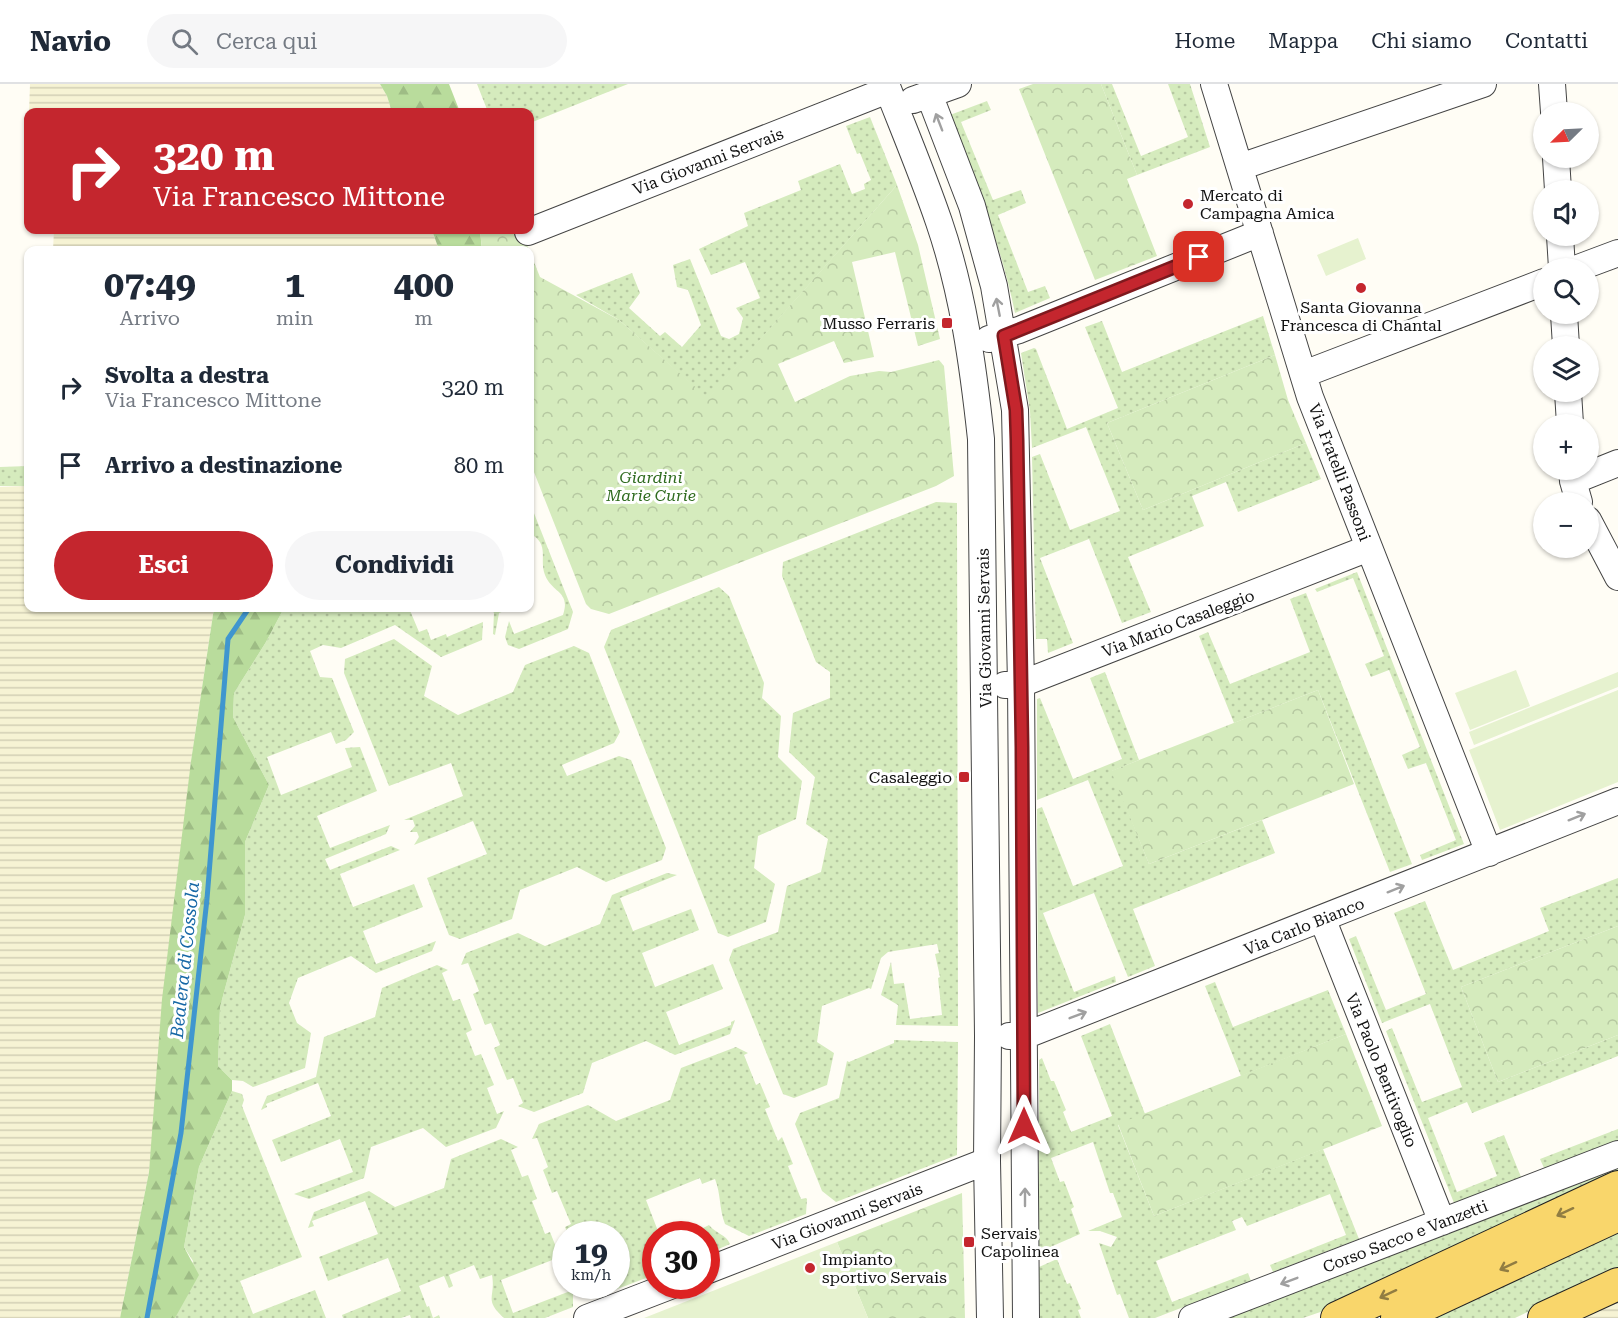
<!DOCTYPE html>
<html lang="it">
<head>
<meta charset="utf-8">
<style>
  :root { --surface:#fff; --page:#f6f6f7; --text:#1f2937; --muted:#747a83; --line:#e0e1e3; --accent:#c4262e }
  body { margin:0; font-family:"Roboto Serif",serif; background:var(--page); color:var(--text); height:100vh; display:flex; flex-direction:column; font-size:22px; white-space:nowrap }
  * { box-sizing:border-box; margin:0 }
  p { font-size:20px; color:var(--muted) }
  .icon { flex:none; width:33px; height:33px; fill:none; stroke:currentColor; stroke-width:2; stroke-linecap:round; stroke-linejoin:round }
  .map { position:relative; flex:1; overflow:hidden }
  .side { position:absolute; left:24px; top:162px; width:510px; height:366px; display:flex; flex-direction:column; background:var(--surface); border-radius:12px; box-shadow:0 2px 4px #0004 }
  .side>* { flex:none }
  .top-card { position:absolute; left:24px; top:24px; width:510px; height:126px; border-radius:12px; box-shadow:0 2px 4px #0004; background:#c4262e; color:#fff; overflow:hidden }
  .needle { width:39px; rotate:246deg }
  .fabs { position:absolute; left:1533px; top:18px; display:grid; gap:12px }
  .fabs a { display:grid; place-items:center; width:66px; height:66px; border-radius:50%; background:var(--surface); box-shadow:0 2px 4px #0004; font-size:30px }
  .speed { position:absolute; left:552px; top:1137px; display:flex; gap:12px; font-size:30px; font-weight:700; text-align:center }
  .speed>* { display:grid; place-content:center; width:78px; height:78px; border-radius:50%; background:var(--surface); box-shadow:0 2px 4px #0004; line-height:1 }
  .speed small { font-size:15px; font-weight:400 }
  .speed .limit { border:9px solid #d22; background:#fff; color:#111 }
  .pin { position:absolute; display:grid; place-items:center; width:51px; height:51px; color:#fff; margin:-26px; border-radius:12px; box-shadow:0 3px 9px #0006 }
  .me { position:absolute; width:66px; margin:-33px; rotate:0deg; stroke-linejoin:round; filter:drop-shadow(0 0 4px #0008) }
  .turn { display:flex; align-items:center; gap:21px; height:126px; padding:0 30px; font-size:27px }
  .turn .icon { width:78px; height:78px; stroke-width:2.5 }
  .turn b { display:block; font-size:42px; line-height:51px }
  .eta { display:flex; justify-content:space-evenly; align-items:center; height:102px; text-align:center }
  .eta b { font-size:36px; font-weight:700; line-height:42px }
  .action { display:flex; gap:12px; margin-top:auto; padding:12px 30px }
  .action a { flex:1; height:69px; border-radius:36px; background:var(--accent); color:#fff; font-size:24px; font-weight:700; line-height:69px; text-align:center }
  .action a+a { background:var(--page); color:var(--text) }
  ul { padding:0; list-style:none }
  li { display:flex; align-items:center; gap:18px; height:78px; padding:0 30px }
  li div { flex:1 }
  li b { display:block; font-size:22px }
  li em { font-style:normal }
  header { display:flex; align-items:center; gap:36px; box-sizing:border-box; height:84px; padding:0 30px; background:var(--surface); border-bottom:2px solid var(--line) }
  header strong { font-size:28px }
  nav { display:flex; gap:33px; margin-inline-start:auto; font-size:21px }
  .search { width:420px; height:54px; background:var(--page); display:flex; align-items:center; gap:15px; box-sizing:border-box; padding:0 21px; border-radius:33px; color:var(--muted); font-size:22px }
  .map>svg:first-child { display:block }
</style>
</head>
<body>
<header>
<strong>Navio</strong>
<div class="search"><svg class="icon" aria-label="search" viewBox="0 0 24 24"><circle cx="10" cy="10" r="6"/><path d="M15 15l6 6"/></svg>Cerca qui</div>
<nav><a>Home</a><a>Mappa</a><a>Chi siamo</a><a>Contatti</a></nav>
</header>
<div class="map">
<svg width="1618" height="1234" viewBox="0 0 1618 1234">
  <defs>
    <pattern id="farmland-rules" width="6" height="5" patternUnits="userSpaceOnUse" patternTransform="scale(1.5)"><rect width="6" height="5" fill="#f6f3d4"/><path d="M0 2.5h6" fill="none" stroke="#d2cfb5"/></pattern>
    <pattern id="grass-dots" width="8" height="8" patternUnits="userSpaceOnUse" patternTransform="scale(1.5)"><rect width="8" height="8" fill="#d5ebbd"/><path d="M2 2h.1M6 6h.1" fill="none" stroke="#b6c8a1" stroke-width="1.8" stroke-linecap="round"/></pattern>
    <pattern id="forest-firs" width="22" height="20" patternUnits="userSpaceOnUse" patternTransform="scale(1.5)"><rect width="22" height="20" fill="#b9dc9c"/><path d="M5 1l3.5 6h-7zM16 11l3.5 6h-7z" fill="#9ebc85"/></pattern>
    <pattern id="park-crowns" width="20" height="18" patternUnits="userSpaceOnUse" patternTransform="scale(1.5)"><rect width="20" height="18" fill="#d5ebbd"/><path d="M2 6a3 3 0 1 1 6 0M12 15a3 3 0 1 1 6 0" fill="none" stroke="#b6c8a1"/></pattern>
  </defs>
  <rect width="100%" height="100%" fill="#fffdf5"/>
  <path fill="url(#farmland-rules)" d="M30 0H380L387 12 392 28H29Z
    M54 146H432L439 166H53Z
    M28 402V524H214L191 677 149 1088 120 1234H0V403Z
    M1618 1210V1234H1567Z"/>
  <path fill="url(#grass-dots)" d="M477 0H628L530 39V28H488Z
    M1101 0H1112L1141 72 1188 53 1168 0H1190L1210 63 1137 91Z
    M987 17 991 26 961 38 993 116 1021 106 1026 119 998 131 1028 208 1045 202 1050 214 1015 229C1001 160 975 96 950 31Z
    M870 33 897 101 708 315 619 236 576 211 632 189 640 209 629 224 660 252 665 248 682 263 701 241 688 206 677 203 673 181 690 175 721 252 729 255 739 250 743 234 736 224 760 214 745 178 711 191 699 165 748 142 744 129 801 106 798 97 840 80 852 110 865 105 864 100 871 96 860 69 857 70 846 42Z
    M1263 232 1275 271 1107 339 1143 426 1306 359 1321 395 1238 428 1226 398 1192 412 1204 442 1128 473 1151 528 1122 539 1089 455 1040 474 1073 559 1048 569 1047 555H1036L1032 373 1040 370 1070 446 1120 427 1086 343 1032 364 1030 327 1021 269 1034 264 1036 265 1067 345 1118 324 1085 243 1102 237 1122 288Z
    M28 382V402H0V383Z
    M936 418 957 419 958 942 896 941 898 921 881 911 891 878 894 900 904 899 910 935 942 931 938 894 940 893 935 870 939 869 937 860 888 868 881 874 871 905 869 904 822 922 817 958 834 969 827 1001 794 1014 783 1010 729 876 733 865 778 848 787 802 821 788 828 755 806 740 815 693 789 668 793 629 830 614V588L816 578 782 492 783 478Z
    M530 419 573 528 568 545 519 565 508 561 505 553 509 537 514 550 563 531C571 507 552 509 545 491 539 476 549 463 534 452L530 453Z
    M1357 488 1464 760 1422 776 1420 771 1456 756 1426 679 1408 685 1402 671 1420 663 1389 586 1371 593 1365 580 1384 572 1353 494 1317 508 1315 505Z
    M719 503 729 512 764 599 762 614 781 632 778 673 802 697 796 735 758 752 754 784 775 800 766 838 728 853 718 849 604 563 611 546Z
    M1306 509 1412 780 1390 788 1318 606 1234 639 1199 552 1208 548 1230 600 1310 568 1290 515Z
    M284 524H409L419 548 427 545 431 556 446 550 447 553 483 538 482 556 441 573 395 541 341 564 323 561 310 567 320 593 332 594 354 648 346 656 336 660 331 648 267 673 281 711 352 683 345 664 360 663 377 707 317 732 330 764 390 741 386 750 325 775 330 786 391 762 400 766 340 790 353 823 414 800 423 823 363 847 376 880 436 857 432 867 376 889 351 872 298 894 289 919 297 939 311 949 305 984 253 1003 243 997 232 996 218 982 220 923 245 831V758L269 701 233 633 234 609 266 558Z
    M491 524H512L499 529 495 551 493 550 494 529Z
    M394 555 432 582 424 612 458 631 513 608 525 581 574 562 589 569 620 648 614 659 562 681 567 692 619 672 631 676 666 764 662 776 606 798 577 783 520 806 512 835 460 855 449 851 427 794 487 770 473 737 414 761 419 753 417 748H410L415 742 413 736H404L463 712 451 679 389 702 344 589 345 575Z
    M1105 588 1139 676 1112 687 1149 780 1262 736 1275 769 1133 825 1155 882 1128 893 1094 809 1043 829 1074 908 1115 892 1116 898 1038 929 1037 725 1042 723 1073 802 1123 782 1088 696 1037 716V615L1040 614 1073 695 1122 675 1090 594Z
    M667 789 677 791 620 814 633 847 691 825 699 846 642 869 655 903 713 880 723 905 666 928 679 961 731 941V938L735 936 730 950 675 971 646 957 592 979 583 1009 534 1028 518 1022 523 1019 513 994 507 996 494 964 500 961 491 939 485 941 473 910 479 907 468 879 461 881 466 869 518 849 545 862 600 840 612 811Z
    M1618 794V842L1461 903 1498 998 1618 951V972L1472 1029 1467 1018 1428 1034 1457 1108 1497 1092 1484 1059 1504 1051 1521 1093 1454 1119 1386 947 1392 944 1422 1018 1462 1003 1430 920 1382 939 1349 855 1356 852 1386 926 1426 910 1394 829 1425 817 1453 886 1549 847 1540 824Z
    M437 881 448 886 442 889 453 917 460 915 472 946 466 949 475 972 481 970 494 1001 487 1004 497 1030 504 1027 496 1044 446 1063 423 1044 371 1063 364 1094 309 1115 294 1110 353 1088 340 1055 281 1078 272 1056 331 1032 318 999 266 1020 267 1023 261 1026 267 1012 316 993 324 953 375 933 382 904Z
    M1215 898 1233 943 1328 906 1346 950 1241 992 1205 902Z
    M1110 940 1145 1030 1118 1041 1154 1132 1323 1065 1359 1155 1273 1188 1270 1181 1346 1151 1330 1110 1247 1142 1242 1133 1232 1137 1236 1146 1156 1177 1172 1218 1248 1189 1251 1197 1155 1234H1129L1120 1210 1117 1211 1099 1159 1111 1163 1117 1153 1100 1147H1088L1122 1133 1113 1109H1110L1093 1058 1051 1074 1060 1098 1064 1097 1074 1123 1071 1125 1080 1150 1039 1168V976L1042 974 1051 997H1054L1066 1026 1063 1028 1071 1048 1112 1032 1081 952Z
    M894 956 958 958 957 1071 836 1118 822 1107 795 1040 800 1029 839 1014 847 977 849 978 894 959Z
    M736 963 748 969 744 971 756 1001 760 999 770 1023 765 1025 778 1057 782 1053 793 1080 788 1082 801 1115 806 1114 807 1115 806 1130 749 1152 725 1140C719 1125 721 1110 715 1095L702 1100 700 1094 646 1116 658 1147 664 1146 666 1150H656L655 1179 649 1178 646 1194 599 1212 588 1202H616V1150H568L565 1143 571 1140 557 1107 552 1109 543 1086 548 1083 537 1054 532 1055 539 1040 588 1021 616 1037 670 1016 681 984Z
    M232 1007 242 1010 244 1016 242 1022 302 1173 240 1197 253 1230 315 1206 326 1234H175L193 1177 184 1163 199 1083Z
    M1618 1045V1056L1544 1084 1540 1075Z
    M501 1055 518 1063 511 1066 522 1093 528 1091 537 1115 532 1117 545 1150 550 1148 560 1173 501 1196 513 1229 573 1206V1223L545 1234H504C483 1215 496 1214 492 1191L480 1195 474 1181 449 1191 453 1202 449 1204 444 1192 419 1202 427 1223 429 1222 433 1234 439 1231 440 1234H411L410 1231 401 1234H343L342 1231 401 1207 388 1174 328 1197 319 1173 378 1150 365 1117 312 1137 314 1142 308 1144 314 1128 369 1107 395 1123 444 1104 451 1075Z
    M1618 1081V1093L1332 1224 1303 1234H1218Z
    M709 1141C716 1150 726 1150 730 1160L707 1170 706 1150 703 1144Z
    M1618 1144V1186L1515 1234H1424Z
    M1057 1175 1067 1200 1070 1199 1081 1225 1078 1226 1081 1234H1040L1039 1183Z"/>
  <path fill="url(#forest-firs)" d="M380 0H449L460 28H392L387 12Z
    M432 146H480L482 166H439Z
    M214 524H284L266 558 234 609 233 633 269 701 245 758V831L220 923 218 982 232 996V1007L199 1083 184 1163 199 1191 175 1234H120L149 1088 162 915 191 677Z"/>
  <path fill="url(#park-crowns)" d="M1033 0H1101L1137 91 1127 95 1157 172 1095 196 1019 5Z
    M897 101 918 161 940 255 918 262 895 168 852 178 874 273 844 279 834 257 778 280 795 318 850 292 879 287 891 288 939 276 944 282 954 392 936 402 609 530 591 525 586 520 530 378V166H482L480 146H521L540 193 619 236 708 314Z
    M1275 271 1288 316 1306 359 1143 426 1107 339Z
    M1318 606 1354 700 1149 780 1111 687Z
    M1618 842V951L1498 998 1461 903Z
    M1346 950 1382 1042 1154 1132 1118 1040Z
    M962 1109 965 1234H868L837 1158Z"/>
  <path fill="#e6f2cf" d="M1358 154 1366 175 1326 192 1317 171Z
    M1516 586 1530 622 1470 646 1455 609Z
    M1618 588V603L1474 661 1469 648Z
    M1618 606V698L1500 746 1469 666Z
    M837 1158 868 1234H644Z"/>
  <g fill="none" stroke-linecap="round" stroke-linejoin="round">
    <path stroke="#3f96cf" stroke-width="5" d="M147 1234 181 1049 207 815 228 555 249 524"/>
    <g stroke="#444" stroke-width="28">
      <path id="minor" d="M886 0C904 46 923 91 939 138 963 208 973 281 981 355L988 952 987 1077 990 1234
        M1214 0 1310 313 1489 769
        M1552 0 1554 28
        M929 10 972 122 994 202 1015 326 1021 600 1026 1234
        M913 16 958 0
        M1556 74 1558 106
        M1240 83 1483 0
        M528 148 888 6
        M1560 152 1562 184
        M1578 184 1618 169
        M1564 230 1566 262
        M989 255 1019 246 1260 149
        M1304 290 1544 198
        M1568 308 1570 340
        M1572 386 1573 397 1579 418
        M1573 397 1618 379
        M1588 436 1618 493
        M1005 601 1021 600 1369 464
        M1322 834 1442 1138
        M1009 952H1024L1618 717
        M706 1187 987 1077
        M587 1234 670 1202
        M1192 1234 1618 1070"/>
    </g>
    <g stroke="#222" stroke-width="34">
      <path id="major" d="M1337 1234 1618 1103
        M1397 1234 1618 1131
        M1544 1234 1618 1200"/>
    </g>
    <use href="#minor" stroke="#fff" stroke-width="26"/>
    <use href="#major" stroke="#f9d66b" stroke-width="32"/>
  </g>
  <defs><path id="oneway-shaft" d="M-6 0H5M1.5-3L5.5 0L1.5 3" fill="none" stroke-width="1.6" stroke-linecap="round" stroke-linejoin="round" transform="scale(1.5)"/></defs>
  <g stroke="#a0a0a0">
    <use href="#oneway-shaft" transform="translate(939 38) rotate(-111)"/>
    <use href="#oneway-shaft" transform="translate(998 223) rotate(-101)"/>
    <use href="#oneway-shaft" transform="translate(1577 733) rotate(-22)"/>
    <use href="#oneway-shaft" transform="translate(1396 805) rotate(-22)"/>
    <use href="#oneway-shaft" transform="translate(1078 931) rotate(-21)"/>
    <use href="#oneway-shaft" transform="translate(1025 1113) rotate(-90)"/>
    <use href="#oneway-shaft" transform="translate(1289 1197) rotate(159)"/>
  </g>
  <g stroke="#917d42">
    <use href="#oneway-shaft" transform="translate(1565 1128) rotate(155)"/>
    <use href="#oneway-shaft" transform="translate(1508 1182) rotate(155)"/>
    <use href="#oneway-shaft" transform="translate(1388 1210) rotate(155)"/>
  </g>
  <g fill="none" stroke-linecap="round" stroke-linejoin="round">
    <g stroke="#7f191e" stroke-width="15">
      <path id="route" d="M1024 1042 1022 663 1017 356 1016 326 1004 252 1199 173"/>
    </g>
    <use href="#route" stroke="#c4262e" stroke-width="10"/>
  </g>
  <g fill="#c4262e" stroke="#fff" stroke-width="2">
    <circle cx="1188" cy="120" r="6"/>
    <circle cx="1361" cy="204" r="6"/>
    <rect x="941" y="233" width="12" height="12" rx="3"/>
    <rect x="958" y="687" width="12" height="12" rx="3"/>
    <rect x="963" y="1152" width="12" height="12" rx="3"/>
    <circle cx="810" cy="1184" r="6"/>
  </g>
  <g text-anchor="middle" stroke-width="6" stroke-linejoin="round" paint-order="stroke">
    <g font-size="16" fill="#111" stroke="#fff">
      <text transform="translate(708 77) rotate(-21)" y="6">Via Giovanni Servais</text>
      <text transform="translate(1340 388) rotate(69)" y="6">Via Fratelli Passoni</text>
      <text transform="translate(1178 539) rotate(-21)" y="6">Via Mario Casaleggio</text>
      <text transform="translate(984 544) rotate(-91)" y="6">Via Giovanni Servais</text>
      <text transform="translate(1304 842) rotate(-22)" y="6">Via Carlo Bianco</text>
      <text transform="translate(1382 986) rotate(68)" y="6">Via Paolo Bentivoglio</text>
      <text transform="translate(847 1132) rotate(-21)" y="6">Via Giovanni Servais</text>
      <text transform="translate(1405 1152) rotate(-21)" y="6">Corso Sacco e Vanzetti</text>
    </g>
    <g font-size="16" fill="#111" stroke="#fff" text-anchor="start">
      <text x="1200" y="117">Mercato di<tspan x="1200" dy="18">Campagna Amica</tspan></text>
      <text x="1361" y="229" text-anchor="middle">Santa Giovanna<tspan x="1361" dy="18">Francesca di Chantal</tspan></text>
      <text x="935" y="245" text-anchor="end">Musso Ferraris</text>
      <text x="952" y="699" text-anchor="end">Casaleggio</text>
      <text x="981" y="1155">Servais<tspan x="981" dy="18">Capolinea</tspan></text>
      <text x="822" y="1181">Impianto<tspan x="822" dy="18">sportivo Servais</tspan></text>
    </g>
    <g font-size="16" font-style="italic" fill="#2f6b1f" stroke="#fff">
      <text x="651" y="399">Giardini<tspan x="651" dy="18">Marie Curie</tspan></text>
    </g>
    <g font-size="18" font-style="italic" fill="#1768a6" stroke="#fff">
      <text transform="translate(185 876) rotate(-84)" y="6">Bealera di Cossola</text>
    </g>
  </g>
</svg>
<div class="fabs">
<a><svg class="needle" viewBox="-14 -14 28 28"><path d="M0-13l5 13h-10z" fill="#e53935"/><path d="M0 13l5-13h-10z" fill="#747a83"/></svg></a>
<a><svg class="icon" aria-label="sound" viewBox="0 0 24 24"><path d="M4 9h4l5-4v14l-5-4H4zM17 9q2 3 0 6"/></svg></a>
<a><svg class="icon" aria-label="search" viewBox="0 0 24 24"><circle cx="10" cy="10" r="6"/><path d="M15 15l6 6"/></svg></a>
<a><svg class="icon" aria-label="layers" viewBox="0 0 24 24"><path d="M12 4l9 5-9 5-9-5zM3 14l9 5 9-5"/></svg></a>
<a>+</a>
<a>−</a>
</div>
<div class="speed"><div>19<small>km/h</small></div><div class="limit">30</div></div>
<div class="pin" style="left:1199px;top:173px;background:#d93025"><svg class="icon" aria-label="arrive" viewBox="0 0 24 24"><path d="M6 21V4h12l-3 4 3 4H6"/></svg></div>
<svg class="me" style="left:1024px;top:1042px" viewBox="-20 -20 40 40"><path d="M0-17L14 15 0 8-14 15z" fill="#c4262e" stroke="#fff" stroke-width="4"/></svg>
<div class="top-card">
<div class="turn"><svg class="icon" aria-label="right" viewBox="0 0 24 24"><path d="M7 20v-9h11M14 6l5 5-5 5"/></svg><div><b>320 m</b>Via Francesco Mittone</div></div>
</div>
<section class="side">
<div class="eta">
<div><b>07:49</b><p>Arrivo</p></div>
<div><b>1</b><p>min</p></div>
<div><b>400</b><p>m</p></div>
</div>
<ul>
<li><svg class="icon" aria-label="right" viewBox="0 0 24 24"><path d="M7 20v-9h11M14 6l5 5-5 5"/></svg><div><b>Svolta a destra</b><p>Via Francesco Mittone</p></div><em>320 m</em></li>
<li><svg class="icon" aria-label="arrive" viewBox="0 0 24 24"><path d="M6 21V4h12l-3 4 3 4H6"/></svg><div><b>Arrivo a destinazione</b></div><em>80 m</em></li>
</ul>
<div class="action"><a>Esci</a><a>Condividi</a></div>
</section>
</div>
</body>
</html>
